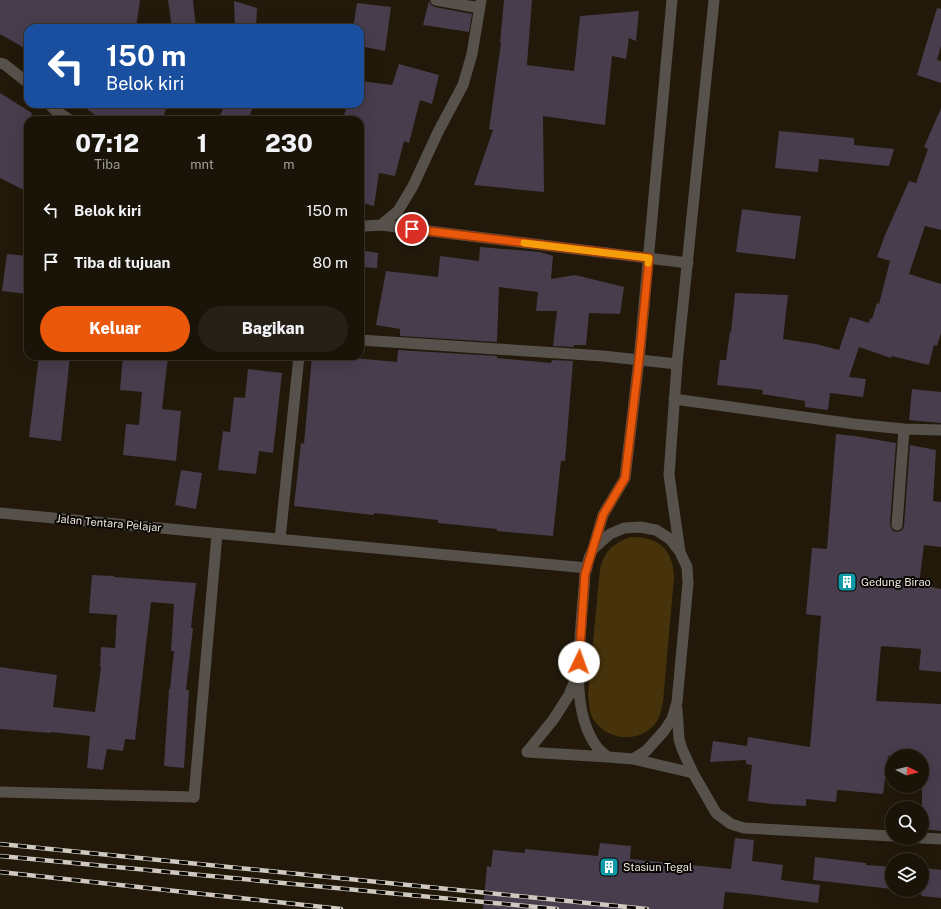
<!DOCTYPE html>
<html lang="id">
<head>
<meta charset="utf-8">
<style>
  :root { --surface:#1a1308; --page:#272016; --text:#f1f3f6; --muted:#9f9e9c; --line:#383229; --accent:#ea580c }
  body { margin:0; font-family:"Public Sans",sans-serif; background:var(--page); color:var(--text); height:100vh; display:flex; flex-direction:column; font-size:15px; white-space:nowrap }
  * { box-sizing:border-box; margin:0 }
  p { font-size:13px; color:var(--muted) }
  .icon { flex:none; width:22px; height:22px; fill:none; stroke:currentColor; stroke-width:2; stroke-linecap:round; stroke-linejoin:round }
  .map { position:relative; flex:1; overflow:hidden }
  .side { position:absolute; left:24px; top:116px; width:340px; height:244px; display:flex; flex-direction:column; background:var(--surface); border-radius:12px; box-shadow:0 4px 16px #0002,0 0 0 1px var(--line) }
  .side>* { flex:none }
  .hud { position:absolute; left:24px; top:24px; width:340px; height:84px; border-radius:12px; box-shadow:0 4px 16px #0002,0 0 0 1px var(--line); background:#1a4fa0; color:#fff; overflow:hidden }
  .needle { width:26px; rotate:96deg }
  .controls { position:absolute; left:885px; top:749px; display:grid; gap:8px }
  .controls a { display:grid; place-items:center; width:44px; height:44px; border-radius:50%; background:var(--surface); box-shadow:0 4px 16px #0002,0 0 0 1px var(--line); font-size:20px }
  .pin { position:absolute; display:grid; place-items:center; width:34px; height:34px; color:#fff; margin:-17px; border:2px solid #fff; border-radius:50%; box-shadow:0 1px 4px #0007 }
  .me { position:absolute; width:44px; margin:-22px; rotate:3deg; stroke-linejoin:round; filter:drop-shadow(0 0 3px #0008) }
  .turn { display:flex; align-items:center; gap:14px; height:84px; padding:0 16px; font-size:18px }
  .turn .icon { width:52px; height:52px; stroke-width:2.5 }
  .turn b { display:block; font-size:28px; line-height:34px }
  .eta { display:flex; justify-content:space-evenly; align-items:center; height:68px; text-align:center }
  .eta b { font-size:24px; font-weight:800; line-height:28px }
  .action { display:flex; gap:8px; margin-top:auto; padding:8px 16px }
  .action a { flex:1; height:46px; border-radius:24px; background:var(--accent); color:#fff; font-size:16px; font-weight:800; line-height:46px; text-align:center }
  .action a+a { background:var(--page); color:var(--text) }
  ul { padding:0; list-style:none }
  li { display:flex; align-items:center; gap:12px; height:52px; padding:0 16px }
  li div { flex:1 }
  li b { display:block; font-size:15px }
  li em { font-style:normal }
  .map>svg:first-child { display:block }
</style>
</head>
<body>
<div class="map">
<svg width="941" height="909" viewBox="0 0 941 909">
  <rect width="100%" height="100%" fill="#22190a"/>
  <path fill="#47330b" d="M630 537C658 536 673 549 674 577L663 702C661 710 660 719 654 725 637 744 606 740 593 719 589 711 589 703 588 695L600 569C605 551 612 544 630 537Z"/>
  <path fill="#473d4d" d="M0 0H140L136 28H28V50L0 34Z
    M168 0H193L196 28H172Z
    M504 0H532L527 65 574 71 580 16 639 11 636 41 629 38 626 59 612 56 605 125 543 116 544 192 474 185 493 130 489 129 501 43H500Z
    M234 1 257 8 256 28H235Z
    M429 1 431 5 435 7 472 14 469 32 423 25Z
    M357 3 391 7 385 51 360 46V28H353Z
    M937 8 941 9V46L937 60 941 61V83L917 75Z
    M399 64 439 75 432 104 420 100 409 143 404 141 395 176 379 173 374 206 360 202V120H343L347 104H360V81L392 85Z
    M0 93 32 113 30 120H28V124L23 138 28 140V192L0 178Z
    M80 104H167L163 120H102Z
    M225 104H254L248 120H218Z
    M941 108V230L925 226 909 274 941 284V333L937 346 934 345 929 365 891 356V358L859 347 849 377 866 379 863 397 830 393 828 410 805 407V401L762 394 763 390 717 385 720 360H726L730 332H731L735 293 788 295 783 339 816 344 839 350 850 317 869 323 870 318 872 319 877 303 879 304 890 261 877 257 885 235 909 181 916 183 928 149 924 147Z
    M779 131 854 138V145L894 149 889 166 819 159 818 172 775 168Z
    M742 209 771 213 801 216 795 259 736 252Z
    M480 247 540 252 553 256 551 279 575 275 624 287 620 314 589 313 586 345H574V347L553 346 557 311H536L538 292 499 287 497 342 400 336V329L376 325 386 271 438 277 440 256 479 261Z
    M360 250 378 253 377 268 360 267Z
    M7 254 28 256V294L2 291Z
    M398 350 497 356V358L551 363 552 360 573 361 565 461H561L553 536 497 531V529L438 523V520L374 513V515L294 506 301 443 304 444 312 356H333L397 362Z
    M39 356H70L61 441 29 437Z
    M123 356H168L162 409 181 411 176 461 123 455 126 424 139 425 142 392 120 390Z
    M248 369 282 373 273 453 259 451 256 474 218 470 223 431 230 432 234 397 245 398Z
    M912 389 941 392V423L909 420Z
    M836 434 855 436 896 443 890 524 891 528 893 531 896 532 900 531 903 529 904 526 910 445 936 450 933 501 941 502V547L924 545 919 584 941 589V672L919 670 921 649 881 646 876 701 941 704V831L922 829V756H888L883 794 837 790 836 802 806 799V806L772 804 748 801 752 765 746 764V760L710 762 713 741 747 746 748 737 810 747 821 616 806 614 812 548 827 549Z
    M181 470 202 473 196 509 175 505Z
    M92 575 114 576V577L196 583 191 628H193L186 690H189L184 768 164 766 169 689H170L174 651H171L174 604 151 602 135 740 125 739 123 751 107 749 103 770 87 768 90 736 51 732V733L0 729V667L57 675 53 707 95 712 101 667H100L101 647 115 648 117 615 89 613Z
    M735 838 754 840 752 861 783 865 781 880 820 885 818 903 748 894 725 892 723 909H483L487 866 491 867 493 850 525 853V849L598 856 600 843 631 846 630 859 731 869Z
    M815 857 866 863V865L892 867V889L813 880Z
    M925 868 941 870V898L921 896Z"/>
  <g fill="none" stroke-linecap="round" stroke-linejoin="round">
    <path stroke="#57514b" stroke-width="11" d="M436 0 480 8
      M0 63 4 64 28 83
      M49 104 55 110 70 120
      M360 225 365 226 381 225 398 211 413 186 438 132 463 85 472 54 481 0
      M381 225 688 263
      M360 340 603 356 677 364
      M674 399 854 424 904 429 941 430
      M0 513 587 568
      M897 525 904 429
      M280 539 299 356
      M194 797 217 534"/>
    <path stroke="#57514b" stroke-width="11" d="M640 527 656 530 670 539 680 552 687 567 688 583 677 702 672 719 664 731 646 751 633 759 608 757C604 754 600 751 597 747 573 716 578 662 581 625 582 608 584 591 585 574L589 558 593 549 610 534 624 528Z
      M593 549 603 515 625 478 639 360 672 0
      M680 552 669 475 677 364 714 0
      M677 709 679 739 682 749 693 773 716 813 731 824 744 828 892 836
      M527 752 553 720 569 695 577 676
      M527 752 608 757
      M633 759 693 773
      M0 792 194 797
      M921 838 941 839"/>
    <g stroke="#cfc9bf" stroke-width="4.5">
      <path id="rail" d="M0 844 647 909
        M0 856 557 909
        M0 872 341 909"/>
    </g>
    <use href="#rail" stroke="#080502" stroke-width="3" stroke-dasharray="9" stroke-linecap="butt"/>
  </g>
  <g fill="none" stroke-linecap="round" stroke-linejoin="round">
    <g stroke="#983908" stroke-width="10">
      <path id="route" d="M412 229 649 258 639 360 625 478 603 515 585 574 579 662"/>
    </g>
    <use href="#route" stroke="#ea580c" stroke-width="7"/>
    <path stroke="#f59e0b" stroke-width="7" d="M524 243 649 258 648 263"/>
  </g>
  <defs>
    <g id="building-square" transform="scale(1)"><rect x="-9" y="-9" width="18" height="18" rx="4" fill="#0f9aa8" stroke="#080502"/><path d="M-4-6H4V6H1V3H-1V6H-4ZM-2.5-4.3h1.7v1.8h-1.7ZM.8-4.3h1.7v1.8H.8ZM-2.5-1h1.7V.8h-1.7ZM.8-1h1.7V.8H.8Z" fill="#fff"/></g>
  </defs>
  <g fill-rule="evenodd">
    <use href="#building-square" x="847" y="582"/>
    <use href="#building-square" x="609" y="867"/>
  </g>
  <g text-anchor="middle" stroke-width="4" stroke-linejoin="round" paint-order="stroke">
    <g font-size="11" fill="#eee9df" stroke="#080502">
      <text transform="translate(109 523) rotate(5)" y="4">Jalan Tentara Pelajar</text>
    </g>
    <g font-size="11" fill="#eee9df" stroke="#080502" text-anchor="start">
      <text x="861" y="586">Gedung Birao</text>
      <text x="623" y="871">Stasiun Tegal</text>
    </g>
  </g>
</svg>
<div class="controls">
<a><svg class="needle" viewBox="-14 -14 28 28"><path d="M0-13l5 13h-10z" fill="#e53935"/><path d="M0 13l5-13h-10z" fill="#9f9e9c"/></svg></a>
<a><svg class="icon" aria-label="search" viewBox="0 0 24 24"><circle cx="10" cy="10" r="6"/><path d="M15 15l6 6"/></svg></a>
<a><svg class="icon" aria-label="layers" viewBox="0 0 24 24"><path d="M12 4l9 5-9 5-9-5zM3 14l9 5 9-5"/></svg></a>
</div>
<div class="pin" style="left:412px;top:229px;background:#d93025"><svg class="icon" aria-label="arrive" viewBox="0 0 24 24"><path d="M6 21V4h12l-3 4 3 4H6"/></svg></div>
<svg class="me" style="left:579px;top:662px" viewBox="-20 -20 40 40"><circle r="19" fill="#fff"/><path d="M0-13L10 11 0 6-10 11z" fill="#ea580c"/></svg>
<div class="hud">
<div class="turn"><svg class="icon" aria-label="left" viewBox="0 0 24 24"><path d="M17 20v-9H6M10 6l-5 5 5 5"/></svg><div><b>150 m</b>Belok kiri</div></div>
</div>
<section class="side">
<div class="eta">
<div><b>07:12</b><p>Tiba</p></div>
<div><b>1</b><p>mnt</p></div>
<div><b>230</b><p>m</p></div>
</div>
<ul>
<li><svg class="icon" aria-label="left" viewBox="0 0 24 24"><path d="M17 20v-9H6M10 6l-5 5 5 5"/></svg><div><b>Belok kiri</b></div><em>150 m</em></li>
<li><svg class="icon" aria-label="arrive" viewBox="0 0 24 24"><path d="M6 21V4h12l-3 4 3 4H6"/></svg><div><b>Tiba di tujuan</b></div><em>80 m</em></li>
</ul>
<div class="action"><a>Keluar</a><a>Bagikan</a></div>
</section>
</div>
</body>
</html>
